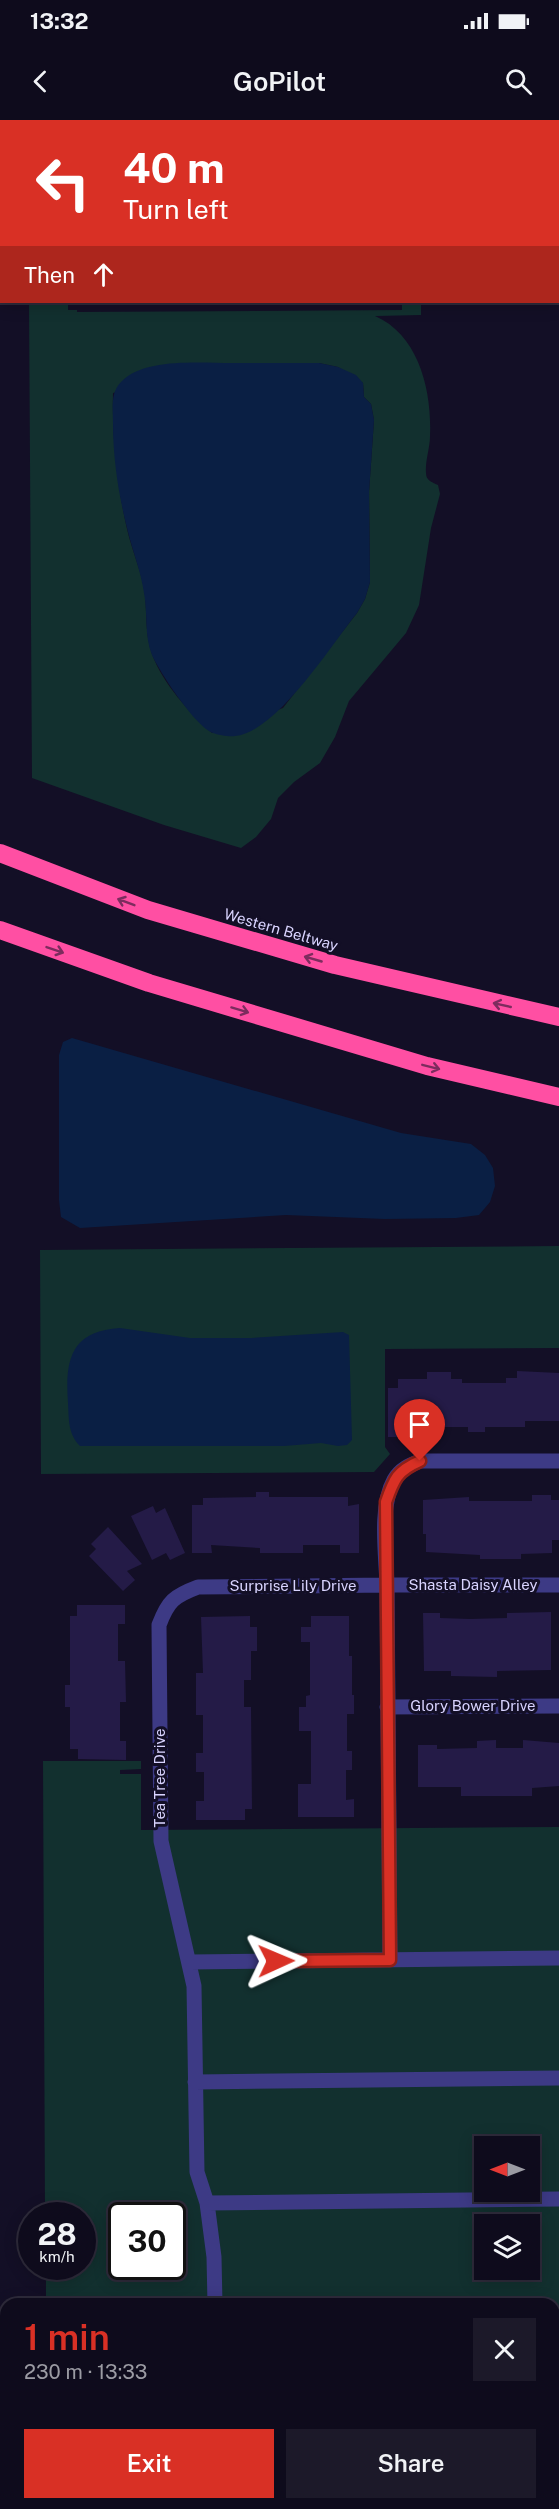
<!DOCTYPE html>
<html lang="en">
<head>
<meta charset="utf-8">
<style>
  :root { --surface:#0e0b1c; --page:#1c1929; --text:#f1f3f6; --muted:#9b9ba3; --line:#2e2b3b; --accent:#d93025 }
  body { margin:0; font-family:"Public Sans",sans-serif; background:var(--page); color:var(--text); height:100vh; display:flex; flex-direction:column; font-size:22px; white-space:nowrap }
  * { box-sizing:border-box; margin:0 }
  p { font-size:20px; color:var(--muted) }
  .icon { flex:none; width:33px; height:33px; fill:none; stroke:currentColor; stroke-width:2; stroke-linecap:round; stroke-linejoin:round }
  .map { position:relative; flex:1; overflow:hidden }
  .details { position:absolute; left:0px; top:2178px; width:560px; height:212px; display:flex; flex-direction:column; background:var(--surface); border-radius:18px 18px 0 0; box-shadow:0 3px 15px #0003,0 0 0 2px var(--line) }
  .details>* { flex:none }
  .guide { position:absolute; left:0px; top:0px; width:560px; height:183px; box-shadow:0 3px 15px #0003,0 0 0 2px var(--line); background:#d93025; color:#fff; overflow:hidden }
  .needle { width:39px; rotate:270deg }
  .buttons { position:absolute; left:474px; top:2016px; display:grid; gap:12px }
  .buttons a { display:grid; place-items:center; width:66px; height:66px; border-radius:0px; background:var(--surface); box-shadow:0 3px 15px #0003,0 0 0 2px var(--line); font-size:30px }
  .speed { position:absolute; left:18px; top:2082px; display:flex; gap:12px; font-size:30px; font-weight:700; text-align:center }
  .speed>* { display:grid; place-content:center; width:78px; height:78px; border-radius:50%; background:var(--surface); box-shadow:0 3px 15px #0003,0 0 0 2px var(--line); line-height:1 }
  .speed small { font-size:15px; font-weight:400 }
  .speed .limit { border:3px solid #111; border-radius:9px; background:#fff; color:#111 }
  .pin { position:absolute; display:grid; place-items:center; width:51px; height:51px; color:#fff; margin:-62px -26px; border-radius:50% 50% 50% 0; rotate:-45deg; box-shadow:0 0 6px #0007 }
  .pin .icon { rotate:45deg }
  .me { position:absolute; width:66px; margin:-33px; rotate:89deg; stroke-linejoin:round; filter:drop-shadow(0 0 4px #0008) }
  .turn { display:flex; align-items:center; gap:21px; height:126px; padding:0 24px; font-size:27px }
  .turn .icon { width:78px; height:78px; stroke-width:2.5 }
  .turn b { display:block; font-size:42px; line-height:51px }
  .then { display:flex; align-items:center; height:57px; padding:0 24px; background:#0003; gap:12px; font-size:22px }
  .round { display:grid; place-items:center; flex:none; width:63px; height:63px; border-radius:0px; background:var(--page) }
  .head { display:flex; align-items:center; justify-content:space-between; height:102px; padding:0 24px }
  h1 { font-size:36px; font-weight:600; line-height:45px; color:var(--accent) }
  .action { display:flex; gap:12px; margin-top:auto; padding:12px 24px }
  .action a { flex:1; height:69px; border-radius:0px; background:var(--accent); color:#fff; font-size:24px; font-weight:600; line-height:69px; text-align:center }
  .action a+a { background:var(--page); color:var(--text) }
  .status { display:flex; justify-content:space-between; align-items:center; height:42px; padding:0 30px; background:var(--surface); direction:ltr }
  .status svg { height:16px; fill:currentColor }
  header { display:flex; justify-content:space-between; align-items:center; height:78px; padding:0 24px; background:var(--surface); font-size:27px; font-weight:600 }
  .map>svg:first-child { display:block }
</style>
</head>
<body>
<div class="status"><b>13:32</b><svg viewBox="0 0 49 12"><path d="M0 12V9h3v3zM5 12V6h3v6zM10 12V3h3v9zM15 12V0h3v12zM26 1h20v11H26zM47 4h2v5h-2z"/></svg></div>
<header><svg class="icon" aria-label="back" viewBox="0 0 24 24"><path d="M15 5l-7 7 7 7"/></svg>GoPilot<svg class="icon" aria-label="search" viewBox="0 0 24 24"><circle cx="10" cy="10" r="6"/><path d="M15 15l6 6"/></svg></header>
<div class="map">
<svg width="559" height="2389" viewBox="0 0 559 2389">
  <rect width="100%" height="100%" fill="#130f26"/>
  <path fill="#12302f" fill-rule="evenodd" d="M29 182H68V190H77V192L402 190V182H421V195L375 196C419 215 432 271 430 316 430 328 425 341 426 353 426 360 431 362 438 365L440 374 431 408 419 485 406 513 349 581 335 617 320 643 294 662 278 678 271 699 256 717 241 728 164 705 32 658ZM239 243H319L338 247 363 263 364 277 371 284 374 300 369 372 370 462 365 479 357 493 283 588 212 613C189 592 163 564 152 534 145 514 147 495 145 475 142 452 132 431 127 409 117 364 112 320 113 273Z
    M559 1126V1228L385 1229V1327L390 1334 374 1352 41 1354 40 1130Z
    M43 1641H141V1649L120 1650V1654H141V1710L559 1707V2389H0V2237H6V2384H554V2184H46V2147L82 2146V2096L45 2095ZM484 2026H530V2072H484ZM122 2096H172V2146H122ZM484 2104H530V2150H484Z"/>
  <path fill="#0a1f44" d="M239 243H319L338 247 356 255 363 263 364 277 371 284 374 300 369 372 370 462 365 479 357 493C331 525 277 612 235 616 230 617 218 615 213 613 196 607 160 553 152 535 144 515 148 494 144 473 141 452 133 432 128 412 119 377 113 340 113 304 113 289 110 273 121 262 146 236 206 244 239 243Z
    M72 918 401 1013 471 1024 485 1035 493 1048 495 1066 490 1082 479 1095 456 1098 385 1099 286 1095 80 1108 61 1097 59 1080V935L63 922Z
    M120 1208 190 1218H251L343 1212 349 1215 352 1320 347 1325 338 1326 321 1323 284 1326H80C68 1314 69 1300 68 1283 65 1241 70 1211 120 1208Z"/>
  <path fill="#241b47" d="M517 1251 559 1253V1301H525V1307H485V1312H468V1307H443V1304H405V1317H388V1268H398V1259H427V1252H451V1259H462V1263H506V1258H517Z
    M256 1372H269V1377H348V1386L359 1384V1433H340V1425H303V1433H260V1428L211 1425 212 1433H192V1385H203V1378L256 1377Z
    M532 1375H551V1380H559V1420H552V1433L521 1434V1439H480V1435L426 1432V1414H423V1380L469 1377V1381H532Z
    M153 1386 156 1393 165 1388 185 1433 170 1440 166 1433 152 1440 131 1396Z
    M108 1407 142 1444 127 1451 135 1460 123 1471 89 1436 96 1429 91 1424Z
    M77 1485H125V1504H118V1541H125L126 1582H120V1621H126V1640L78 1639V1629H70V1587H65V1565H70V1496H77Z
    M551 1492V1550L497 1551V1557L451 1556V1551H424L423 1493H440V1498L470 1499 507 1498V1493Z
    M250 1496V1507H257V1531H251V1560H244V1587H251L252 1689H245V1700H196V1681H204V1652H196V1633H203V1595H196V1553H203L201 1497Z
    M311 1496H349V1536H352V1575H354V1594H347V1631H352V1650H346V1680L354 1679V1697H298V1664H311V1611H299V1587H306V1576L310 1575V1522H301V1507H311Z
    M496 1620V1628H523V1620L559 1623V1666L532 1668V1676H461V1667H418V1625H437V1629L477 1628V1621Z"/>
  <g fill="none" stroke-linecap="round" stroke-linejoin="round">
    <path stroke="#3d3a85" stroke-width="15" d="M376 0V2
      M543 0V2
      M387 1587 559 1586
      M390 1840 387 1465H559
      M190 1842 559 1838
      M195 1962 559 1958
      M207 2083 559 2079
      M215 2184 214 2137 207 2083 197 2052 194 1866 161 1721 159 1505C168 1481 174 1476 198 1467L387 1465C386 1434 379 1387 394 1360 400 1349 410 1345 420 1341H559
      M554 2319H559
      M219 2384V2389
      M458 2384V2389"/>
    <path stroke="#ff4fa3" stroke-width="18" d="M0 733 148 790 335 845 559 897
      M0 810 149 863 427 946 559 977"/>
  </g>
  <defs><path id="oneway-shaft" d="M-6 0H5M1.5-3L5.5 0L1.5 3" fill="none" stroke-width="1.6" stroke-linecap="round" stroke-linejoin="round" transform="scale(1.5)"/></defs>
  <g stroke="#7d2c5e">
    <use href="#oneway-shaft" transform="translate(126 782) rotate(-159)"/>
    <use href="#oneway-shaft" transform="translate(55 830) rotate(19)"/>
    <use href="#oneway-shaft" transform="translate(313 839) rotate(-164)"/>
    <use href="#oneway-shaft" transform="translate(502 885) rotate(-167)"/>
    <use href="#oneway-shaft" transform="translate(240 890) rotate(17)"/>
    <use href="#oneway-shaft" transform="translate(431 947) rotate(14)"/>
  </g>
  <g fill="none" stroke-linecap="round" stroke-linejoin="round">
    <g stroke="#8d1f18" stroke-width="15">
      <path id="route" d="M276 1841 390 1840 386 1382C394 1359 397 1351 420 1341"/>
    </g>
    <use href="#route" stroke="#d93025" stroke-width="10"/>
  </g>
  <g text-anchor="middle" stroke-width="6" stroke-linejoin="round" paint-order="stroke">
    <g font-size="15" fill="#d9d4ff" stroke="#130f26">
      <text transform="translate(281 810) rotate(16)" y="5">Western Beltway</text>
      <text x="473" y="1470">Shasta Daisy Alley</text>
      <text x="293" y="1471">Surprise Lily Drive</text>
      <text x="473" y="1591">Glory Bower Drive</text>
      <text transform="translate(160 1658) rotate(-90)" y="5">Tea Tree Drive</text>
    </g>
  </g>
</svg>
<div class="buttons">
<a><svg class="needle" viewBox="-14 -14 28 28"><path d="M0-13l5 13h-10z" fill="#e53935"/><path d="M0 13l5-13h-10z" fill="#9b9ba3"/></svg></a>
<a><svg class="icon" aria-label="layers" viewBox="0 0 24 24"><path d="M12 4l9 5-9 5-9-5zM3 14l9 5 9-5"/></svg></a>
</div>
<div class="speed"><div>28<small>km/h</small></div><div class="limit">30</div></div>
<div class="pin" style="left:420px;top:1341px;background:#d93025"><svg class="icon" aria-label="arrive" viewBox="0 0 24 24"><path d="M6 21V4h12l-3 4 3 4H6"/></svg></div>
<svg class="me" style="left:276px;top:1841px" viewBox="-20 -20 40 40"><path d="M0-17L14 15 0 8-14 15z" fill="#d93025" stroke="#fff" stroke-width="4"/></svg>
<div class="guide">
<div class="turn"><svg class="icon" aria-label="left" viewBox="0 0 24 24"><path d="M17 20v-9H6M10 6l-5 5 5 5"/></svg><div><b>40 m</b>Turn left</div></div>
<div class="then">Then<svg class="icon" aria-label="ahead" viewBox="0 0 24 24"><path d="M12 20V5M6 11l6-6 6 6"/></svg></div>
</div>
<section class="details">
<div class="head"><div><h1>1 min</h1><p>230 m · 13:33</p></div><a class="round"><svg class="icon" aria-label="close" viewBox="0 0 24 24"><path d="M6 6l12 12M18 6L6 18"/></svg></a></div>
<div class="action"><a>Exit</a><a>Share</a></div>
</section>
</div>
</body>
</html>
